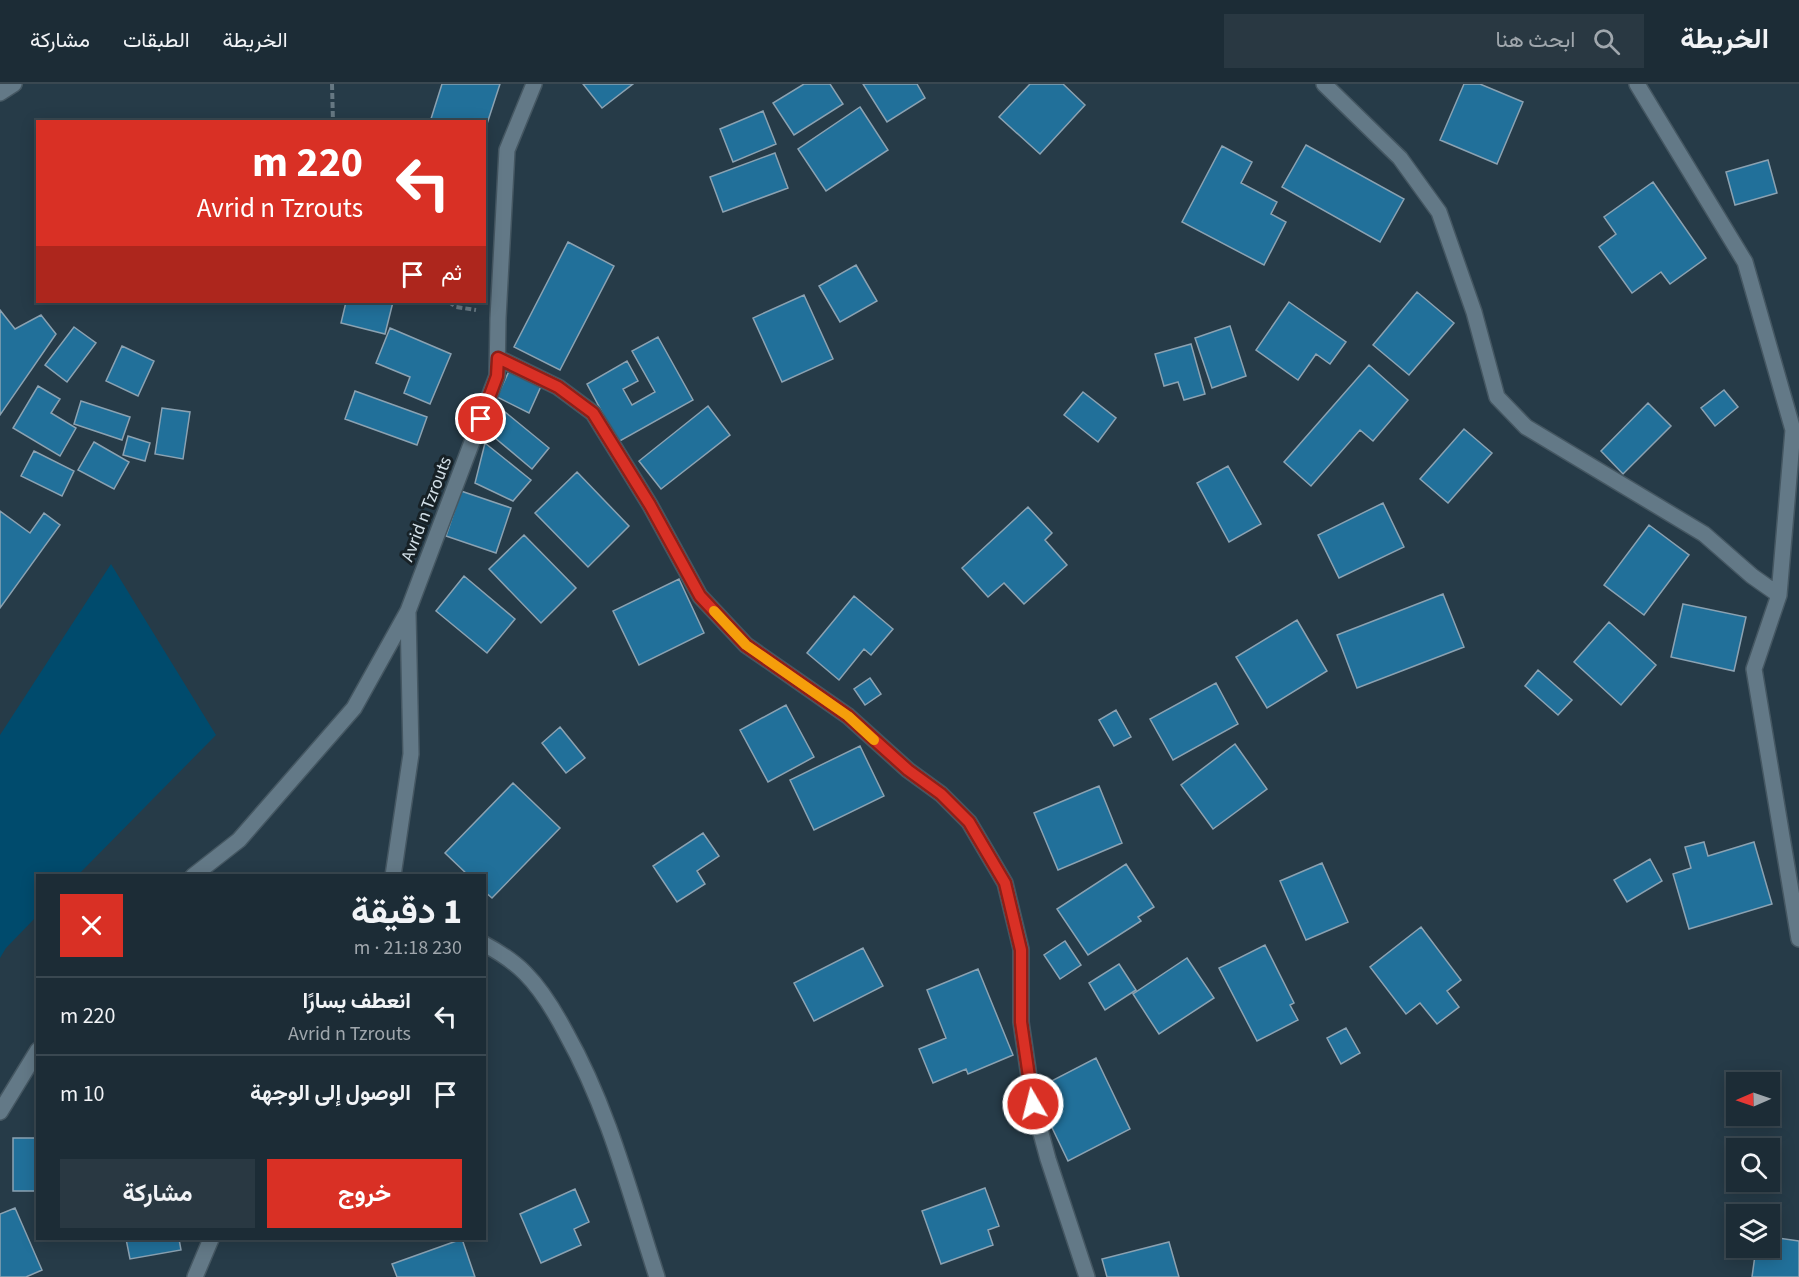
<!DOCTYPE html>
<html lang="ar">
<head>
<meta charset="utf-8">
<style>
  :root { --surface:#1c2c36; --page:#293842; --text:#f1f3f6; --muted:#a0a7ad; --line:#3a4851; --accent:#d93025 }
  body { margin:0; font-family:"Source Sans 3",Vazirmatn,sans-serif; background:var(--page); color:var(--text); direction:rtl; height:100vh; display:flex; flex-direction:column; font-size:22px; white-space:nowrap }
  * { box-sizing:border-box; margin:0 }
  p { font-size:20px; color:var(--muted) }
  .icon { flex:none; width:33px; height:33px; fill:none; stroke:currentColor; stroke-width:2; stroke-linecap:round; stroke-linejoin:round }
  .map { position:relative; flex:1; overflow:hidden; direction:ltr }
  .panel { position:absolute; left:36px; top:790px; width:450px; height:366px; display:flex; flex-direction:column; background:var(--surface); border-radius:0px; box-shadow:0 3px 15px #0003,0 0 0 2px var(--line); direction:rtl }
  .panel>* { flex:none }
  .guide { position:absolute; left:36px; top:36px; width:450px; height:183px; border-radius:0px; box-shadow:0 3px 15px #0003,0 0 0 2px var(--line); direction:rtl; background:#d93025; color:#fff; overflow:hidden }
  .needle { width:39px; rotate:268deg }
  .tools { position:absolute; left:1726px; top:988px; display:grid; gap:12px }
  .tools a { display:grid; place-items:center; width:54px; height:54px; border-radius:0px; background:var(--surface); box-shadow:0 3px 15px #0003,0 0 0 2px var(--line); font-size:30px }
  .pin { position:absolute; display:grid; place-items:center; width:51px; height:51px; color:#fff; margin:-26px; border:3px solid #fff; border-radius:50%; box-shadow:0 2px 6px #0007 }
  .me { position:absolute; width:66px; margin:-33px; rotate:352deg; stroke-linejoin:round; filter:drop-shadow(0 0 4px #0008) }
  .turn { display:flex; align-items:center; gap:21px; height:126px; padding:0 24px; font-size:27px }
  .turn .icon { width:78px; height:78px; stroke-width:2.5 }
  .turn b { display:block; font-size:42px; line-height:51px }
  .then { display:flex; align-items:center; height:57px; padding:0 24px; background:#0003; gap:12px; font-size:22px }
  .round { display:grid; place-items:center; flex:none; width:63px; height:63px; border-radius:0px; background:var(--page) }
  .summary { display:flex; align-items:center; justify-content:space-between; height:102px; padding:0 24px }
  h1 { font-size:36px; font-weight:700; line-height:45px }
  .button { display:flex; gap:12px; margin-top:auto; padding:12px 24px }
  .button a { flex:1; height:69px; border-radius:0px; background:var(--accent); color:#fff; font-size:24px; font-weight:700; line-height:69px; text-align:center }
  .button a+a { background:var(--page); color:var(--text) }
  ul { padding:0; list-style:none }
  li { display:flex; align-items:center; gap:18px; height:78px; padding:0 24px; border-top:2px solid var(--line) }
  li div { flex:1 }
  li b { display:block; font-size:22px }
  li em { font-style:normal }
  header { display:flex; align-items:center; gap:36px; box-sizing:border-box; height:84px; padding:0 30px; background:var(--surface); border-bottom:2px solid var(--line) }
  header strong { font-size:28px }
  nav { display:flex; gap:33px; margin-inline-start:auto; font-size:21px }
  .search { width:420px; height:54px; background:var(--page); display:flex; align-items:center; gap:15px; box-sizing:border-box; padding:0 21px; border-radius:0px; color:var(--muted); font-size:22px }
  .map>svg:first-child { display:block }
</style>
</head>
<body>
<header>
<strong>الخريطة</strong>
<div class="search"><svg class="icon" aria-label="search" viewBox="0 0 24 24"><circle cx="10" cy="10" r="6"/><path d="M15 15l6 6"/></svg>ابحث هنا</div>
<nav><a>الخريطة</a><a>الطبقات</a><a>مشاركة</a></nav>
</header>
<div class="map">
<svg width="1799" height="1193" viewBox="0 0 1799 1193">
  <rect width="100%" height="100%" fill="#263b48"/>
  <path fill="#004b6d" d="M111 480 216 651 77 792H38L37 832 6 864 0 874V651Z"/>
  <path fill="#21709a" stroke="#8ba2b2" stroke-width="1.5" d="M442 0H500L484 49V38H430Z
    M583 0H633L602 24Z
    M804 0H830L843 20 794 51 773 19Z
    M863 0H917L925 14 887 38Z
    M1030 0H1063L1085 21 1040 70 999 33Z
    M1464 0H1480L1523 18 1497 80 1440 56Z
    M860 23 888 66 826 107 798 65Z
    M763 27 776 60 733 78 720 45Z
    M1306 61 1404 115 1380 158 1282 103Z
    M1222 62 1252 78 1241 99 1277 118 1271 130 1286 138 1264 181 1182 138Z
    M775 69 788 104 723 128 710 93Z
    M1768 76 1777 109 1735 121 1726 88Z
    M1653 98 1706 174 1670 200 1661 188 1632 209 1599 163 1616 150 1604 133Z
    M568 158 614 182 560 286 514 263Z
    M856 181 877 217 840 238 819 202Z
    M1417 208 1454 239 1409 291 1373 261Z
    M804 211 833 275 782 298 753 234Z
    M346 218H393L385 250 341 239Z
    M1289 218 1346 258 1330 280 1316 270 1298 296 1256 266Z
    M0 226 15 245 41 231 56 250 0 331Z
    M1230 242 1246 292 1212 304 1195 254Z
    M74 243 96 259 67 298 45 281Z
    M390 244 451 270 430 320 404 309 410 293 376 279Z
    M658 253 693 316 618 358 587 300 627 277 638 297 623 305 632 321 655 308 632 267Z
    M1191 260 1205 310 1184 316 1178 298 1164 302 1155 270Z
    M122 262 154 277 138 312 106 297Z
    M1369 281 1408 316 1373 357 1360 346 1311 402 1284 378Z
    M510 285 542 300 529 329 497 313Z
    M38 302 60 315 51 329 76 344 60 372 13 344Z
    M1724 306 1738 323 1715 342 1701 324Z
    M355 307 427 333 417 361 345 335Z
    M1083 308 1116 334 1098 358 1064 331Z
    M81 317 130 333 122 356 74 340Z
    M1648 319 1671 342 1623 390 1601 367Z
    M708 322 730 351 661 405 639 377Z
    M499 323 549 364 532 385 482 343Z
    M162 324 190 328 183 375 155 370Z
    M1464 345 1492 369 1448 419 1420 395Z
    M128 352 150 359 145 377 123 371Z
    M94 358 129 378 114 405 78 386Z
    M485 359 531 396 513 417 475 399Z
    M34 367 74 387 62 412 21 392Z
    M1228 382 1261 440 1229 458 1197 399Z
    M577 388 629 442 588 483 535 429Z
    M461 407 511 424 496 469 446 452Z
    M1383 419 1404 463 1339 494 1318 451Z
    M1028 423 1052 449 1045 456 1067 481 1024 520 1004 499 988 513 962 484Z
    M0 427 30 449 44 429 60 441 0 524Z
    M1649 441 1689 471 1644 531 1604 501Z
    M524 451 576 504 541 539 489 485Z
    M464 492 515 535 487 569 436 527Z
    M679 495 704 549 639 581 613 527Z
    M1443 510 1464 563 1357 604 1337 551Z
    M854 512 893 545 871 571 864 565 839 596 807 569Z
    M1683 520 1746 533 1734 587 1671 573Z
    M1297 536 1327 587 1267 624 1236 573Z
    M1609 538 1656 581 1621 621 1574 578Z
    M1538 586 1572 616 1558 631 1525 602Z
    M870 594 881 610 865 621 854 605Z
    M1216 599 1238 640 1173 676 1150 635Z
    M786 621 814 673 768 698 740 646Z
    M1116 626 1131 653 1114 662 1099 636Z
    M560 643 585 674 566 689 542 659Z
    M1235 660 1267 705 1213 745 1181 701Z
    M860 662 884 712 814 746 790 696Z
    M513 699 560 744 492 814 484 807V792H469L445 769Z
    M1099 702 1122 759 1058 786 1034 729Z
    M703 749 719 772 697 787 705 800 677 818 653 782Z
    M1704 758 1708 772 1754 758 1772 820 1689 845 1673 790 1691 784 1685 763Z
    M1650 775 1662 797 1627 818 1614 796Z
    M1322 779 1348 838 1306 856 1280 797Z
    M1126 780 1154 823 1138 833 1141 837 1088 871 1057 825Z
    M1421 843 1461 896 1447 907 1459 923 1437 940 1420 919 1406 930 1370 883Z
    M1065 857 1081 881 1060 895 1044 871Z
    M1265 861 1294 919 1290 921 1298 936 1257 957 1219 884Z
    M863 864 883 902 814 937 794 899Z
    M1187 874 1214 914 1159 950 1133 910Z
    M1119 880 1136 906 1105 926 1089 899Z
    M978 885 1013 971 968 990 966 985 933 999 919 965 946 954 927 906Z
    M1346 944 1360 969 1341 980 1327 954Z
    M1096 974 1130 1045 1068 1077 1034 1006Z
    M13 1054H38V1107H13Z
    M985 1104 999 1142 988 1146 993 1161 941 1180 922 1127Z
    M575 1105 589 1138 574 1145 581 1161 541 1179 520 1130Z
    M15 1124 42 1186 26 1193H0V1130Z
    M1770 1153 1799 1157V1193H1752L1756 1164H1770Z
    M126 1155H179L181 1166 130 1175Z
    M462 1155 475 1193H397L392 1180Z
    M1169 1158 1179 1193H1107L1102 1175Z"/>
  <g fill="none" stroke-linecap="round" stroke-linejoin="round">
    <g stroke="#455762" stroke-width="18">
      <path id="street" d="M1324 0 1400 74 1439 128 1474 228 1497 313 1526 343 1704 450 1752 492 1779 511
        M1637 0 1745 178 1793 346 1779 511 1754 585 1799 855
        M0 9 14 0
        M498 274 558 303 593 329 650 421 700 512 746 561 848 632 908 686 941 710 969 738 1005 799 1021 865V938L1033 1020 1048 1075 1087 1193
        M193 792 239 756 354 624 408 527 497 292 498 234 507 66 534 0
        M393 792 411 670 408 529
        M484 860C499 868 513 877 525 889 542 906 555 928 566 949 609 1026 630 1110 657 1193
        M0 1028 38 966
        M195 1193 211 1155"/>
    </g>
    <path stroke="#667883" stroke-width="4" stroke-dasharray="6 3" stroke-linecap="butt" d="M332 0 333 38
      M449 218 456 223 476 226"/>
    <use href="#street" stroke="#637987" stroke-width="15"/>
  </g>
  <g fill="none" stroke-linecap="round" stroke-linejoin="round">
    <g stroke="#8d1f18" stroke-width="15">
      <path id="route" d="M481 335 497 292 498 274 558 303 593 329 650 421 700 512 746 561 848 632 908 686 941 710 969 738 1005 799 1021 866V938L1033 1020"/>
    </g>
    <use href="#route" stroke="#d93025" stroke-width="10"/>
    <path stroke="#f59e0b" stroke-width="10" d="M714 527 746 561 848 632 874 656"/>
  </g>
  <g text-anchor="middle" stroke-width="6" stroke-linejoin="round" paint-order="stroke">
    <g font-size="18" fill="#d3e0e8" stroke="#172126">
      <text transform="translate(426 425) rotate(-69)" y="6">Avrid n Tzrouts</text>
    </g>
  </g>
</svg>
<div class="tools">
<a><svg class="needle" viewBox="-14 -14 28 28"><path d="M0-13l5 13h-10z" fill="#e53935"/><path d="M0 13l5-13h-10z" fill="#a0a7ad"/></svg></a>
<a><svg class="icon" aria-label="search" viewBox="0 0 24 24"><circle cx="10" cy="10" r="6"/><path d="M15 15l6 6"/></svg></a>
<a><svg class="icon" aria-label="layers" viewBox="0 0 24 24"><path d="M12 4l9 5-9 5-9-5zM3 14l9 5 9-5"/></svg></a>
</div>
<div class="pin" style="left:481px;top:335px;background:#d93025"><svg class="icon" aria-label="arrive" viewBox="0 0 24 24"><path d="M6 21V4h12l-3 4 3 4H6"/></svg></div>
<svg class="me" style="left:1033px;top:1020px" viewBox="-20 -20 40 40"><circle r="17" fill="#d93025" stroke="#fff" stroke-width="3"/><path d="M0-11L8 9 0 5-8 9z" fill="#fff"/></svg>
<div class="guide">
<div class="turn"><svg class="icon" aria-label="left" viewBox="0 0 24 24"><path d="M17 20v-9H6M10 6l-5 5 5 5"/></svg><div><b>220 m</b>Avrid n Tzrouts</div></div>
<div class="then">ثم<svg class="icon" aria-label="arrive" viewBox="0 0 24 24"><path d="M6 21V4h12l-3 4 3 4H6"/></svg></div>
</div>
<section class="panel">
<div class="summary"><div><h1>1 دقيقة</h1><p>230 m · 21:18</p></div><a class="round" style="background:#d93025;color:#fff"><svg class="icon" aria-label="close" viewBox="0 0 24 24"><path d="M6 6l12 12M18 6L6 18"/></svg></a></div>
<ul>
<li><svg class="icon" aria-label="left" viewBox="0 0 24 24"><path d="M17 20v-9H6M10 6l-5 5 5 5"/></svg><div><b>انعطف يسارًا</b><p>Avrid n Tzrouts</p></div><em>220 m</em></li>
<li><svg class="icon" aria-label="arrive" viewBox="0 0 24 24"><path d="M6 21V4h12l-3 4 3 4H6"/></svg><div><b>الوصول إلى الوجهة</b></div><em>10 m</em></li>
</ul>
<div class="button"><a>خروج</a><a>مشاركة</a></div>
</section>
</div>
</body>
</html>
